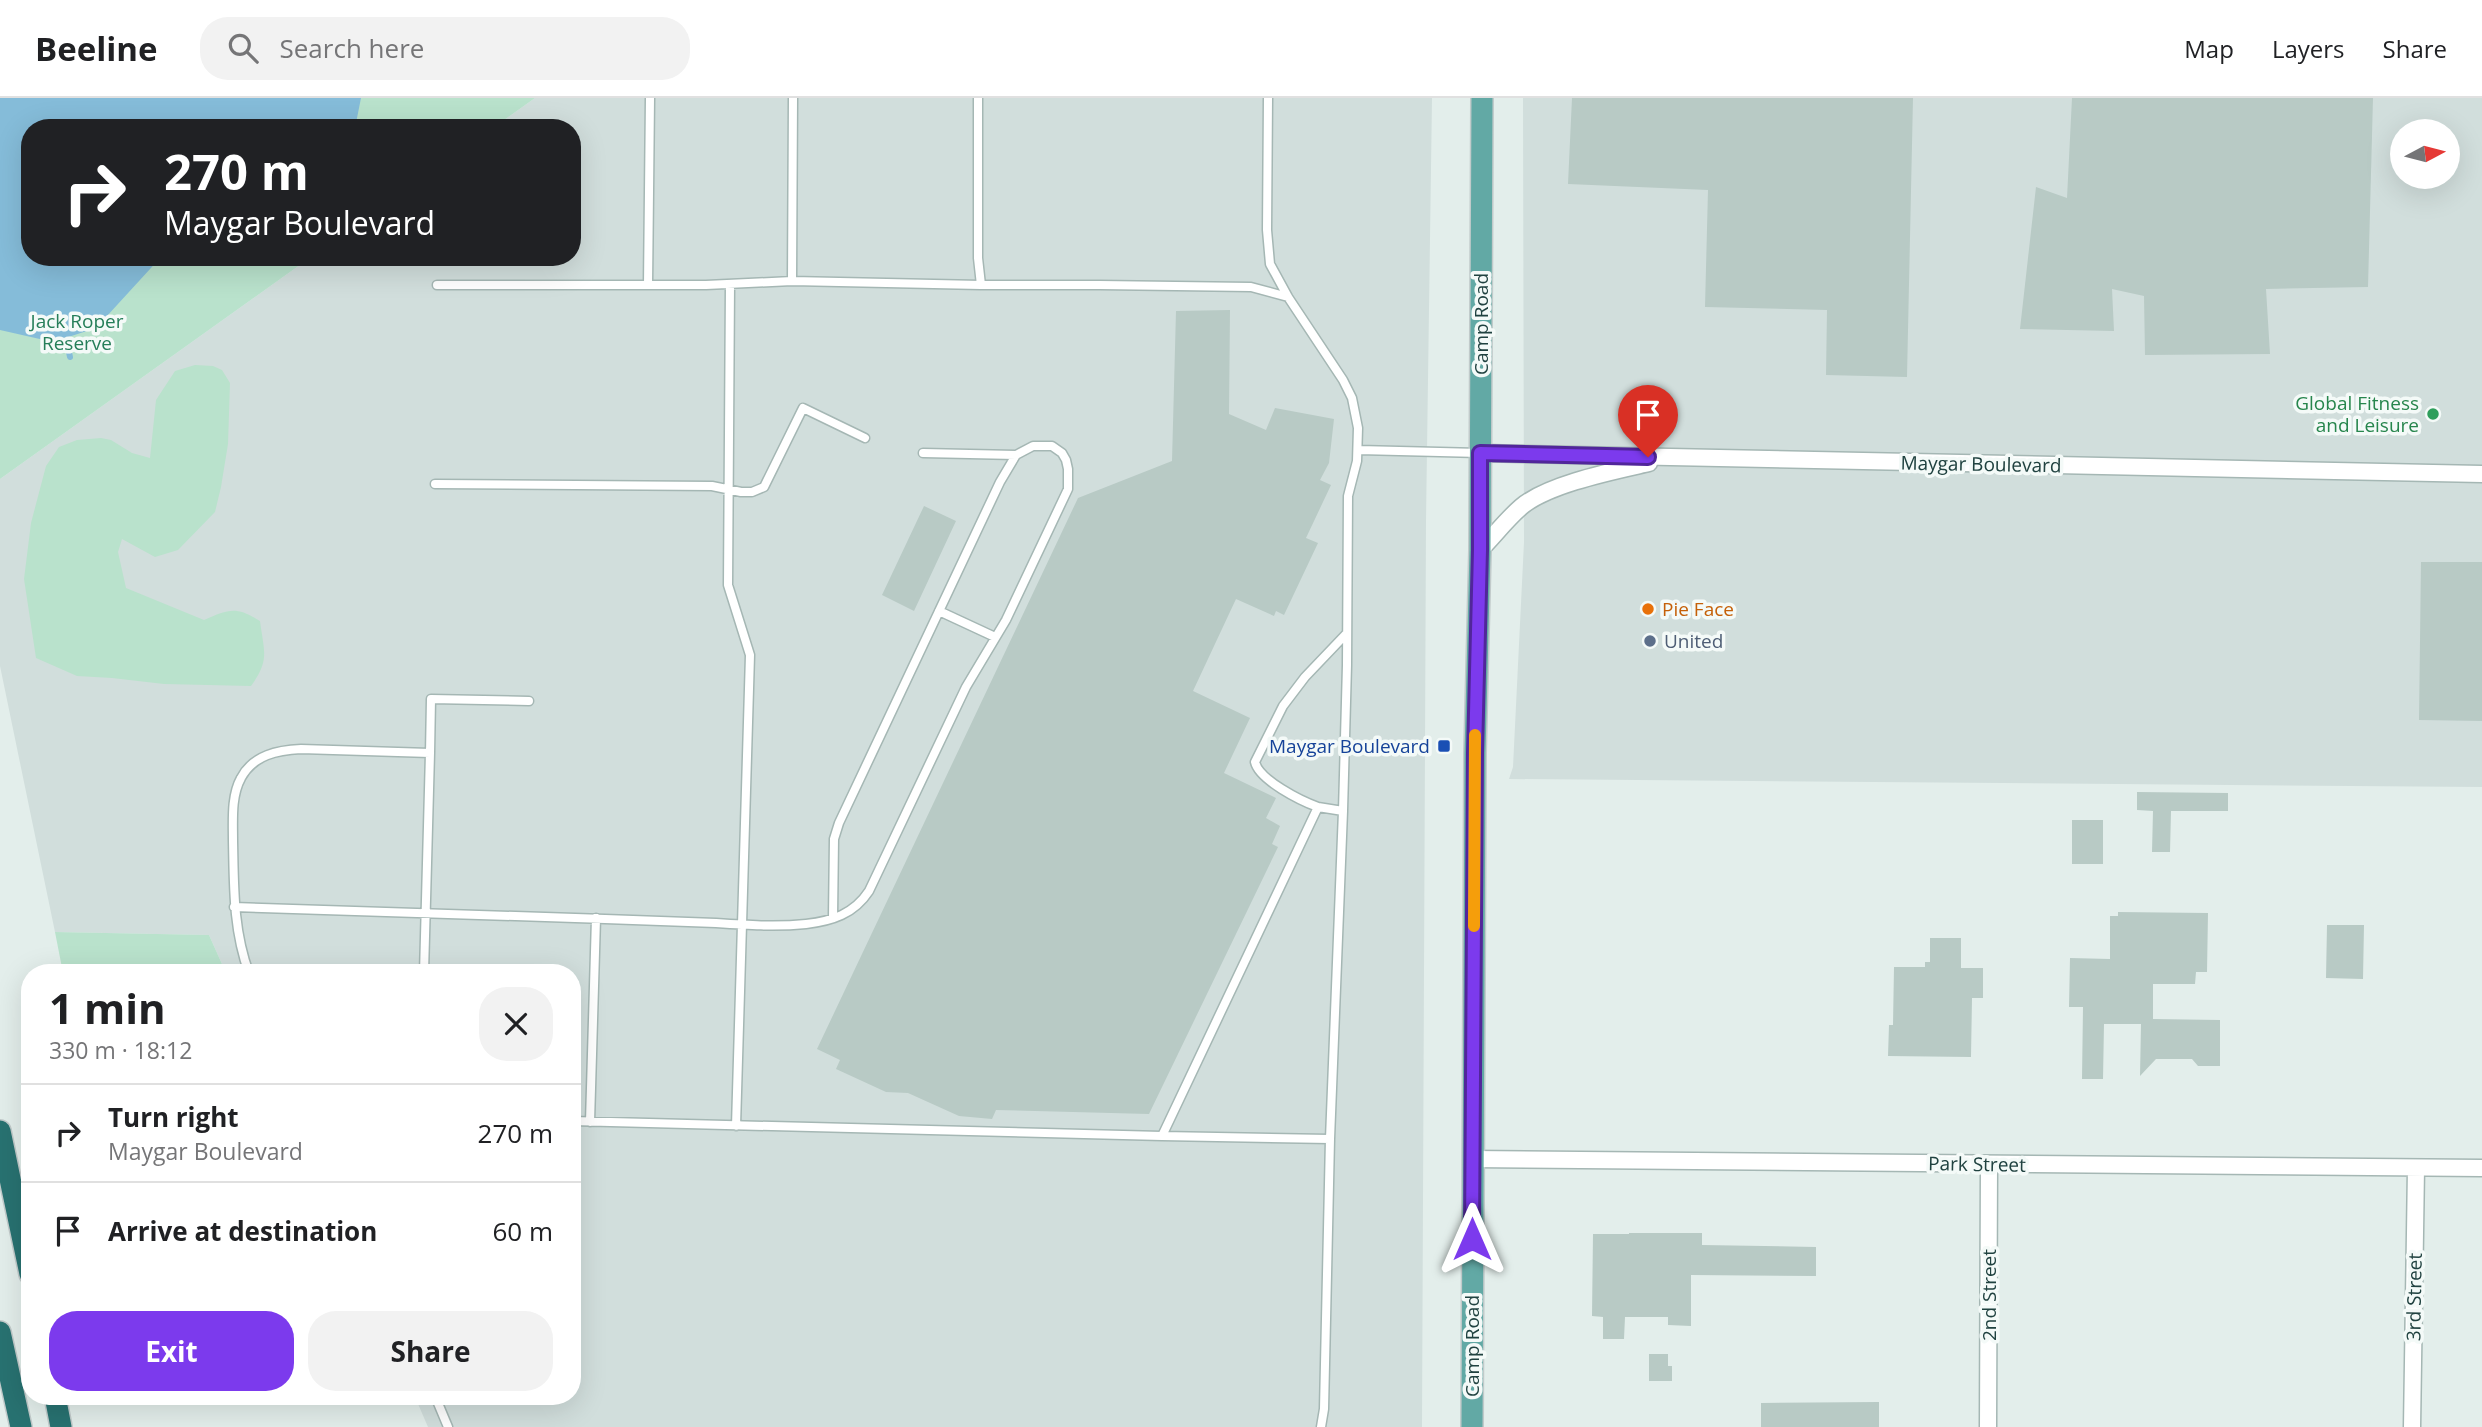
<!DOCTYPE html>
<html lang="en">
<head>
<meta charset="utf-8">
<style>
  :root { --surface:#fff; --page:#f2f2f2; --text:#202124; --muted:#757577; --line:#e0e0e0; --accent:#7c3aed }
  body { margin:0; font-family:"Open Sans",sans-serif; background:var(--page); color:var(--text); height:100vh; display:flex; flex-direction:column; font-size:26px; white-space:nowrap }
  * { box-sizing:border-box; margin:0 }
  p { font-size:23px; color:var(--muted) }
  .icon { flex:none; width:38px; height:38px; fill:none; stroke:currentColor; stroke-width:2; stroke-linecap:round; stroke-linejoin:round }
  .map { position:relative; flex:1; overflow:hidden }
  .sheet { position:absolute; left:21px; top:866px; width:560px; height:441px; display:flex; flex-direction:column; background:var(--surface); border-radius:28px; box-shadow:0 7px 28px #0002 }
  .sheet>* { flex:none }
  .banner { position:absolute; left:21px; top:21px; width:560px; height:147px; border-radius:28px; box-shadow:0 7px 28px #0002; background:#202124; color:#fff; overflow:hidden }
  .needle { width:46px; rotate:83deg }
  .controls { position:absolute; left:2390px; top:21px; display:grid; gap:14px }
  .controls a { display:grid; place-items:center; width:70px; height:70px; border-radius:50%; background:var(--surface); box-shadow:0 7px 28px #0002; font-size:35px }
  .pin { position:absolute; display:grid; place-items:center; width:60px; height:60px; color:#fff; margin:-72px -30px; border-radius:50% 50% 50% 0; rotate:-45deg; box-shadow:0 0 7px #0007 }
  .pin .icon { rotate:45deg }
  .me { position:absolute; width:77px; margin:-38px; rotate:0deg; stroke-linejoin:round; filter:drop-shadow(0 0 5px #0008) }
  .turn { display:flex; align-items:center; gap:24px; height:147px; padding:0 28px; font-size:32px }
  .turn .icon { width:91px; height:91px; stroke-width:2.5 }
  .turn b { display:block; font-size:49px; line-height:60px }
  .round { display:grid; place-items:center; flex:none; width:74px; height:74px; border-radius:28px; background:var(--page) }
  .headline { display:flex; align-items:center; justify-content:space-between; height:119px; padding:0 28px }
  h1 { font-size:42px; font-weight:700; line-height:52px }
  .primary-button { display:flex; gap:14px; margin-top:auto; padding:14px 28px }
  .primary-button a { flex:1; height:80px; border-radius:28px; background:var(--accent); color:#fff; font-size:28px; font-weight:700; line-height:80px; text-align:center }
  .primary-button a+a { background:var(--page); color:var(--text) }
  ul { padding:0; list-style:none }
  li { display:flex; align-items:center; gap:21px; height:98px; padding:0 28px; border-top:2px solid var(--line) }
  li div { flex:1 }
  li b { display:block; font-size:26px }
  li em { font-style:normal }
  header { display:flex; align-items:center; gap:42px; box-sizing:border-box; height:98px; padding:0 35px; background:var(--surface); border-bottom:2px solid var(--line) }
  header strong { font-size:33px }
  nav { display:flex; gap:38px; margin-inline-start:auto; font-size:24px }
  .search { width:490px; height:63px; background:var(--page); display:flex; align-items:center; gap:18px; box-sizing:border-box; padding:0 24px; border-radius:28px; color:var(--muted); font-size:26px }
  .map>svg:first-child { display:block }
</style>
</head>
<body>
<header>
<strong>Beeline</strong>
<div class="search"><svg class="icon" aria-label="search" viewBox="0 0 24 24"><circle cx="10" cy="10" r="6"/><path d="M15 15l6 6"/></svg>Search here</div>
<nav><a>Map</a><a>Layers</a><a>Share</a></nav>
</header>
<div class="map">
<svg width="2482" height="1329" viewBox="0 0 2482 1329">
  <rect width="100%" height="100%" fill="#e3eeeb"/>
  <path fill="#d1dedc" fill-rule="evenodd" d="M535 0H1432L1426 423 1422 1329H428L415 1299 572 1298V875H226L209 837 55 834 0 568V381L311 159H572V30H493Z
    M1523 0H2482V689L1509 681 1513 669 1524 444ZM2403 33H2448V79H2403Z"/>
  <path fill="#b9e2cc" d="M0 0H535L493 30H30V159H311L0 381Z
    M195 267 213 268 222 272 230 285 228 346 221 389 215 414 178 452 155 459 122 441 118 454 126 490 204 522C229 511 236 508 260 523 264 554 270 562 251 588L164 586 112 580 77 578 36 560 24 481 31 425 46 368 59 349 77 342 101 340 111 342 132 355 150 360 156 302 175 273Z
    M55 834 209 837 226 875H63Z"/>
  <path fill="#85bcd9" d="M0 0H361L355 30H30V159H161L96 230 53 244 0 232Z"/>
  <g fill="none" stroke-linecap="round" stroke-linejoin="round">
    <path stroke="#85bcd9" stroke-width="6" d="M66 240 70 259"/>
  </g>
  <path fill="#b8cac5" d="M1572 0H1913L1907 279 1826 277 1827 212 1705 209 1708 92 1568 86Z
    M2072 0H2373L2368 189 2266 191 2270 256 2145 257 2144 198 2112 191 2114 233 2020 231 2036 89 2067 100Z
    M1230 212 1229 316 1266 332 1275 310 1334 321 1329 365 1320 382 1331 387 1306 440 1318 445 1284 517 1276 513 1274 518 1236 501 1193 593 1250 620 1224 675 1276 700 1266 720 1280 728 1272 746 1278 749 1149 1016 996 1012 992 1021 959 1018 908 995 886 994 836 971 840 962 817 951 1078 400 1172 363 1176 213Z
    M924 408 956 423 914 513 882 497Z
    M2421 464H2482V623L2419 622Z
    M2137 694 2228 695V713H2171L2170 754H2152L2153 713 2137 712Z
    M2072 722H2103V766H2072Z
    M2118 814 2208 815 2207 874H2196L2195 886H2153V921L2220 922V968H2198L2192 961H2156L2140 978 2141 926H2104L2103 981H2082L2083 909H2069L2070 860 2110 861V818H2118Z
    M2327 827H2364L2363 881 2326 880Z
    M1930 840H1961V870H1983V900H1972L1971 959 1888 958 1889 927H1893L1894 869H1925V864H1930Z
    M1629 1135H1702V1147L1816 1149V1178L1691 1177V1228L1668 1227V1219H1625L1624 1241H1603V1219L1592 1218 1593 1136H1629Z
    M1649 1256H1668V1268H1672V1283H1649Z
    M1879 1304V1329H1761V1305Z"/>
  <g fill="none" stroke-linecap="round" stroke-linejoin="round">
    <g stroke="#a5b7b4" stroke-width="11">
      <path id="lane" d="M978 0V160L981 187
        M792 183 793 0
        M730 186 728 487 750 557 736 1028
        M437 187H706L792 183 981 187H1100L1251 189 1288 199
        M648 187 650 0
        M1359 352 1480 355
        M435 386 712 388 741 394H752L764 389 803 310 865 340
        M939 513 995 539
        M430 655 431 601 529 603
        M1318 709C1301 703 1259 682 1255 664L1283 608 1305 579 1347 535
        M234 809C357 812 481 816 605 821 642 822 679 824 716 825 746 827 776 829 806 826 832 823 854 816 869 793L966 589 1006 522 1068 391V371L1066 362 1062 355 1052 348H1033L1016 357 923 355
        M833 819 834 741 839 725 1000 384 1016 357
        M249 875C233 832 234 788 233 743 233 722 231 698 241 680 253 657 278 652 301 651L430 655 424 875
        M572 1023 1162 1038 1318 709 1343 713 1347 567 1348 398 1357 363 1358 330 1352 300 1343 282 1288 199 1270 166 1267 132 1268 0
        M590 1024 596 820
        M1162 1038 1330 1041 1343 713
        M435 1298 448 1329
        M1321 1329 1324 1311 1330 1041"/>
    </g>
    <g stroke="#a5b7b4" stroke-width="19">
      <path id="street" d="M1480 355 2482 376
        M1480 452C1494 438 1506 422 1521 409 1548 386 1614 373 1649 365
        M1472 1061 2482 1070
        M1988 1329 1989 1066
        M2412 1329 2416 1070"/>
    </g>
    <g stroke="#c1caca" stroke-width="24">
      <path id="primary" d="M1472 1329 1475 655 1480 452 1482 0"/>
    </g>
    <g stroke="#c1caca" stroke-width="24">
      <path id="highway" d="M0 1033 30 1176
        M0 1234 21 1329
        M55 1298 61 1329"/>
    </g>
    <use href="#lane" stroke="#fff" stroke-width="8"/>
    <use href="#street" stroke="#fff" stroke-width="16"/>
    <use href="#primary" stroke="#62a9a5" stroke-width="21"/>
    <use href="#highway" stroke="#287271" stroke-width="21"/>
  </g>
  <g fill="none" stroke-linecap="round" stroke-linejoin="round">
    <g stroke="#51269a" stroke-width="18">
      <path id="route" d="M1472 1141 1475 655 1480 452V355L1648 359"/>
    </g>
    <use href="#route" stroke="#7c3aed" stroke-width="12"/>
    <path stroke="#f59e0b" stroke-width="12" d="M1474 828 1475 637"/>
  </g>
  <circle fill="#2e9e5b" stroke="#f4faf8" stroke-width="2.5" cx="2433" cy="316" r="7"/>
  <circle fill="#e8710a" stroke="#f4faf8" stroke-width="2.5" cx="1648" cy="511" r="7"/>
  <circle fill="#5c6f8a" stroke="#f4faf8" stroke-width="2.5" cx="1650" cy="543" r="7"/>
  <rect fill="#1a4fb4" stroke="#f4faf8" stroke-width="2.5" x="1437" y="641" width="14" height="14" rx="3.5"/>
  <g text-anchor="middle" stroke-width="7" stroke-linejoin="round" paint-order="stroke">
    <g font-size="19" fill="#257e59" stroke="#f4faf8">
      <text x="77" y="230">Jack Roper<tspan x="77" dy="22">Reserve</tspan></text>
    </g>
    <g font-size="19" fill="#204240" stroke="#f4faf8">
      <text transform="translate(1481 226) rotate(-90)" y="7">Camp Road</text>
      <text transform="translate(1981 366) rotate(1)" y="7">Maygar Boulevard</text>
      <text transform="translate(1977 1066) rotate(1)" y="7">Park Street</text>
      <text transform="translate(1989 1197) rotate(-90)" y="7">2nd Street</text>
      <text transform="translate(2414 1199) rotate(-89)" y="7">3rd Street</text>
      <text transform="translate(1472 1248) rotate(-90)" y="7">Camp Road</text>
    </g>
    <g font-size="19" fill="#27864d" stroke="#f4faf8" text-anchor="end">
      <text x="2419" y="312">Global Fitness<tspan x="2419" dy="22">and Leisure</tspan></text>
    </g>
    <g font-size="19" fill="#c56008" stroke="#f4faf8" text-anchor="start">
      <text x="1662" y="518">Pie Face</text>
    </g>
    <g font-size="19" fill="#4e5e75" stroke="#f4faf8" text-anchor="start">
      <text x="1664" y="550">United</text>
    </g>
    <g font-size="19" fill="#164399" stroke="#f4faf8" text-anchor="end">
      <text x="1430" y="655">Maygar Boulevard</text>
    </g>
  </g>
</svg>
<div class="controls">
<a><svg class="needle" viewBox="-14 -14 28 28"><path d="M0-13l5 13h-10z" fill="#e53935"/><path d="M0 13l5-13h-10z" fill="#757577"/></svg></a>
</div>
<div class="pin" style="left:1648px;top:359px;background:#d93025"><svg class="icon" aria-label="arrive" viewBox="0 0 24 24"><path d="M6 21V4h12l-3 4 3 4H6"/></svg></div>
<svg class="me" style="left:1472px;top:1141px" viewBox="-20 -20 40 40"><path d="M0-17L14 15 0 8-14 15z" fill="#7c3aed" stroke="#fff" stroke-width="4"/></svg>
<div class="banner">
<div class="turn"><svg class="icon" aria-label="right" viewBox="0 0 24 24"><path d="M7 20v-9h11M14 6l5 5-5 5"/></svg><div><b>270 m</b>Maygar Boulevard</div></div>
</div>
<section class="sheet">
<div class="headline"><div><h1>1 min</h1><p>330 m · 18:12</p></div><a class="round"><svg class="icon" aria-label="close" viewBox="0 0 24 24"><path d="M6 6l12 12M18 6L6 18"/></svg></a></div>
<ul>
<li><svg class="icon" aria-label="right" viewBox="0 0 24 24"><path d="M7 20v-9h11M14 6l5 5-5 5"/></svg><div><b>Turn right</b><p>Maygar Boulevard</p></div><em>270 m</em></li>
<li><svg class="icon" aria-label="arrive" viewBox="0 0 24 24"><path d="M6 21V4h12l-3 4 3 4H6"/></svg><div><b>Arrive at destination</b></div><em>60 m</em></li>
</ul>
<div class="primary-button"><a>Exit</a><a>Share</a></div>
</section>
</div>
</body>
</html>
